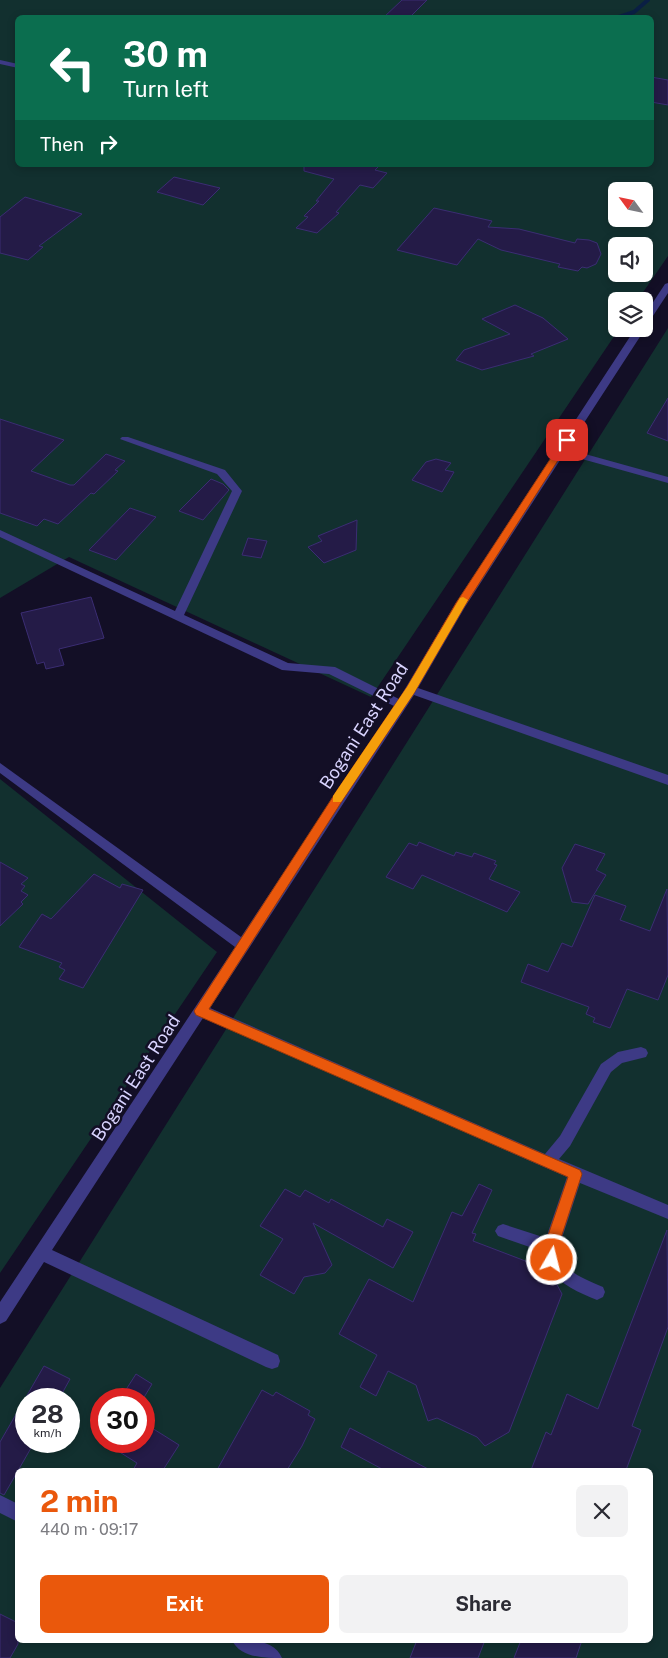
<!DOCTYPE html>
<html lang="en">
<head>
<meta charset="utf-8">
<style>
  :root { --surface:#fff; --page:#f2f2f3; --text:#2b2b33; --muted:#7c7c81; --accent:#ea580c }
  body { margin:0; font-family:"Public Sans",sans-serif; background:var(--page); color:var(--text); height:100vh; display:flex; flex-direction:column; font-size:19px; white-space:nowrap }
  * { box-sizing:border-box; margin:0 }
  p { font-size:16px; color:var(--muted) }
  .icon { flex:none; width:28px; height:28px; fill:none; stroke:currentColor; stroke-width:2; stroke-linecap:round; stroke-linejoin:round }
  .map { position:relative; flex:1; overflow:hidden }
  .details { position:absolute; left:15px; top:1468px; width:638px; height:175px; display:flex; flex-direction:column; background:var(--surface); border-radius:8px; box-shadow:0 2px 8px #0003 }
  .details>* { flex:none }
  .hud { position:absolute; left:15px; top:15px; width:639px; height:152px; border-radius:8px; box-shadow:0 2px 8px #0003; background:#0b6e4f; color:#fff; overflow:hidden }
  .needle { width:32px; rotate:303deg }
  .tools { position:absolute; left:608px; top:182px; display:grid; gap:10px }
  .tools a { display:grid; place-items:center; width:45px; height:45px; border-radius:8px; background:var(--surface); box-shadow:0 2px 8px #0003; font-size:25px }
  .speed { position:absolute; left:15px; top:1388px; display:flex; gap:10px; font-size:25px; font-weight:700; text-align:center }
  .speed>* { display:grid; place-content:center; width:65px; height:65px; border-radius:50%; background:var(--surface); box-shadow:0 2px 8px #0003; line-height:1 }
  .speed small { font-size:12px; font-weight:400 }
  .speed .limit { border:8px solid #d22; background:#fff; color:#111 }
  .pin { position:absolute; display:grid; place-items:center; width:42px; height:42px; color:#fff; margin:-21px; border-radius:10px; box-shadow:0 2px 8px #0006 }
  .me { position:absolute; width:55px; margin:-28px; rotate:8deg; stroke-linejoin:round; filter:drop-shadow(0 0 4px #0008) }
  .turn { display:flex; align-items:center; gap:18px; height:105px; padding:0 25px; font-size:22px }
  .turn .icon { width:65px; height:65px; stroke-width:2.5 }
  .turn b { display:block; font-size:35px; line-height:42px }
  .then { display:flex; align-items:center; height:48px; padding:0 25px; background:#0003; gap:10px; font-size:19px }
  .round { display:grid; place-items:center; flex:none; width:52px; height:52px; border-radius:8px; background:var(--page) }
  .summary { display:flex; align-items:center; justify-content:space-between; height:85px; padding:0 25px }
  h1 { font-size:30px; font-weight:700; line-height:38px; color:var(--accent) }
  .cta { display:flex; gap:10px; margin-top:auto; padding:10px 25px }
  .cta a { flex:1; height:58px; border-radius:8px; background:var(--accent); color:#fff; font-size:20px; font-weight:700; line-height:58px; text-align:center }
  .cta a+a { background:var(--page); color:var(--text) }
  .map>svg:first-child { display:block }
</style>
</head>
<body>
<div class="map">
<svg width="668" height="1658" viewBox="0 0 668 1658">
  <rect width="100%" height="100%" fill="#130f26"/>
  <path fill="#12302f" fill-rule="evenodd" d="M0 0H668V256L637 301H616V329H619L371 697 69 557 0 598ZM18 18H651V165H18ZM616 191H644V219H616ZM616 246H644V274H616Z
    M668 328V1658H0V1388ZM26 1399H69V1441H26ZM101 1399H144V1441H101ZM18 1470H650V1640H18Z
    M0 779 217 952 0 1273Z"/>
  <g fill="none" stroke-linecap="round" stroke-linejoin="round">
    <path stroke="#0a1f44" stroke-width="4" d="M616 18 634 12 648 0"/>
  </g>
  <path fill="#241b47" stroke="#3b2d73" d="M402 0H427L409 18H383Z
    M651 77 668 80V105L651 102Z
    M304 165H380L375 170 387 173 373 188 360 185 336 212 339 213 317 233 296 228 308 217 304 216 319 201H316L334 179 304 171Z
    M174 177 220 188 203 205 157 192Z
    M25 197 82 214 39 246 43 247 28 260 0 253V217Z
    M434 208 492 221 488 227 519 229 575 243 577 239 589 240 597 243 601 254 596 264 587 268 582 267 578 271 558 267 560 264 501 250 478 239 457 265 397 250Z
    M515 305 543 318 568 339 531 354 534 356 482 370 456 360 464 350 510 334 482 319Z
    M668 398V441L647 433Z
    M0 419 64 440 31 471 70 485H74L106 454 125 461 115 470 118 471 94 494 91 493 58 524 44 519 37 526 0 513Z
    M436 459 451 463 445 470 454 472 442 492 412 480 426 462Z
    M211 479 223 484 229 490 203 520 179 511Z
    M130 508 156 517 116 560 89 550Z
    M357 520 356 550 324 563 308 547 322 541 318 536Z
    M248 538 267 541 261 558 242 555Z
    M91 597 104 638 59 649 64 665 46 669 44 662 37 664 21 613Z
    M419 842 454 856 456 852 472 857 474 853 496 861 494 864 497 865 489 879 520 892 507 912 422 875 413 889 386 877 409 843 417 846Z
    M575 844 605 854 596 870 606 875 588 904 572 902 562 868Z
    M0 862 28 878 21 884 25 886 21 891 28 895 21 902 23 904 0 926Z
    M94 874 120 888 122 884 143 890 83 988 59 979 65 970 59 967 62 963 19 947 42 914 51 919Z
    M667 889 668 975 658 1000 627 989 610 1028 593 1022 595 1018 586 1014 589 1007 521 982 528 964 548 972 562 943 572 947 595 895 626 906 620 920 650 931Z
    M479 1184 492 1190 472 1233 476 1234 473 1241 549 1270 562 1294 509 1432 485 1446 477 1437 437 1418 428 1421 416 1385 388 1371 376 1396 360 1387 377 1355 339 1334 369 1279 413 1302 452 1212 462 1216Z
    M285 1189 300 1197 305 1190 329 1203 331 1199 383 1227 387 1219 413 1232 393 1268 313 1223 332 1265 325 1273 304 1277 294 1294 260 1275 283 1239 260 1226Z
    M667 1230 668 1327 632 1426 641 1430 626 1470H531L546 1432 551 1435 567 1394 598 1409Z
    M44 1366 70 1379 59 1399H26V1441H35L4 1495 0 1493V1442Z
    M136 1374 152 1384 143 1399H120Z
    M262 1390 273 1396 276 1392 310 1411 308 1415 315 1419 302 1446 287 1470H217Z
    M144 1423 179 1445 163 1470H133L137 1463 102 1441H144Z
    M350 1428 430 1470H384L341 1447Z
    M0 1614 18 1623V1644L10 1658H0Z
    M417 1640H485L478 1658H410Z
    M521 1640H582L576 1658H514Z"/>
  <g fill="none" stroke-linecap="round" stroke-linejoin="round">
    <path fill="#3d3a85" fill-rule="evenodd" d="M0 60 18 64V68L0 64Z
      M668 283V293L647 325 644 326V316L665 284Z
      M644 328 645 329 567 449 668 477V483L564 454 465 607 418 688 668 775V785L414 695 210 1008 545 1154 560 1136 601 1064 618 1052 641 1047 646 1049 648 1053 646 1057 622 1063 611 1072 570 1146 559 1159 668 1205V1219L580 1183 559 1247C563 1273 581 1277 603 1287L605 1292 603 1297 597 1300C573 1290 548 1280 544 1252L498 1236 495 1231 498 1226 503 1224 546 1238 567 1177 203 1018 52 1250 278 1355 280 1361 278 1367 272 1369 266 1367 44 1262 6 1321 0 1324V1302L235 947 0 773V763L241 937 394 706 329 674 282 670 0 537V530L175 611 232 491 217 474 120 439 122 437H128L225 470 242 491 184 615 288 663 335 667 399 699 456 603 635 329Z
      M0 1495 18 1504V1522L0 1513Z
      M232 1640C249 1640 274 1639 282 1658 265 1658 240 1658 232 1640Z"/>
  </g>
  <path fill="#ea580c" stroke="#983908" d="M564 438 571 440 464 607 414 693 344 798 209 1009 580 1170 582 1174 558 1247 557 1264 552 1266 547 1264 544 1247 568 1177 196 1015 194 1011 336 792 407 687 456 603Z"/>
  <path fill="#f59e0b" d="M463 597 468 600 414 693 341 802H333V796L407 687 460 598Z"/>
  <g text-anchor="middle" stroke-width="5" stroke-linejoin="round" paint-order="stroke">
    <g font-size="18" fill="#d9d4ff" stroke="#130f26">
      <text transform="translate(364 726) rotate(-57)" y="6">Bogani East Road</text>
      <text transform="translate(136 1078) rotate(-57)" y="6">Bogani East Road</text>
    </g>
  </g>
</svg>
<div class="tools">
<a><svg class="needle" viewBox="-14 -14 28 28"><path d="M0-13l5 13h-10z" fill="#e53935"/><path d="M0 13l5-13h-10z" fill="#7c7c81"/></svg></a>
<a><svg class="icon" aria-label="sound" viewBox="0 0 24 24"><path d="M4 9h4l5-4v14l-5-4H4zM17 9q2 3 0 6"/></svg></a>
<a><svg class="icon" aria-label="layers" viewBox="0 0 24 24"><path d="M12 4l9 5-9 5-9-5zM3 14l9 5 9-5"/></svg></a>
</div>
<div class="speed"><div>28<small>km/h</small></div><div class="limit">30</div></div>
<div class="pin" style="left:567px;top:440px;background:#d93025"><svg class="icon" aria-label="arrive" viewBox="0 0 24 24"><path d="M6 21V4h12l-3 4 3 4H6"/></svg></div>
<svg class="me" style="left:552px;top:1260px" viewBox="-20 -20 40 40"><circle r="17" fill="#ea580c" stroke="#fff" stroke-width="3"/><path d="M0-11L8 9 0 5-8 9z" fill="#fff"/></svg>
<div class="hud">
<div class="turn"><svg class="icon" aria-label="left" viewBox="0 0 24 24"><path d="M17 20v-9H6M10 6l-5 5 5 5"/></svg><div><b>30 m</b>Turn left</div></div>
<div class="then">Then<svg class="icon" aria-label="right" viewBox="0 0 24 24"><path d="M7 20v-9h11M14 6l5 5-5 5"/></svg></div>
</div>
<section class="details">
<div class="summary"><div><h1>2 min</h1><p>440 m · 09:17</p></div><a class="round"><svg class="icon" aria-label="close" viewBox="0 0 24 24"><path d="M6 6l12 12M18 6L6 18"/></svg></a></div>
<div class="cta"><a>Exit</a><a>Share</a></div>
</section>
</div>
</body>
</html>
